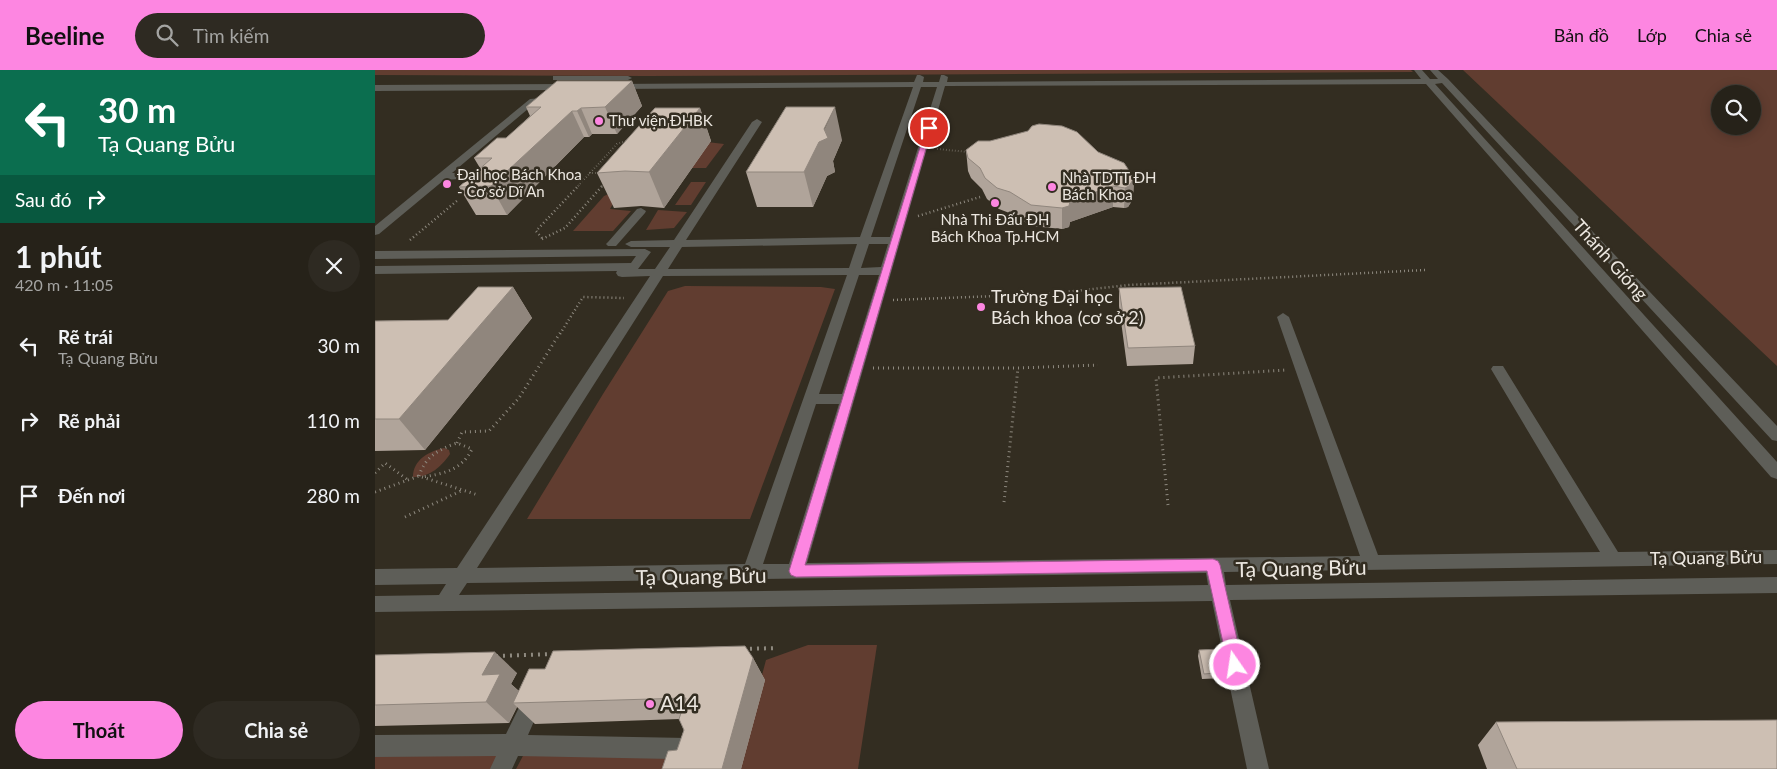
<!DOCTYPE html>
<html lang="vi">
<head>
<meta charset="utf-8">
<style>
  :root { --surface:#262219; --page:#2e2a22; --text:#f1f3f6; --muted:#a4a4a2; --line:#423f38; --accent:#fd86e1 }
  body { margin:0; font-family:Lato,sans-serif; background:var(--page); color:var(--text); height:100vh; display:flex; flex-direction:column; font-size:19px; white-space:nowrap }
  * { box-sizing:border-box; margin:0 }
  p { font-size:16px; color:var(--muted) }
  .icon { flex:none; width:28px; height:28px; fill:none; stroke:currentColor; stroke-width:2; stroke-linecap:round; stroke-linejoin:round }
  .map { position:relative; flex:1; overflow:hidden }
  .side { display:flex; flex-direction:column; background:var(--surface); width:375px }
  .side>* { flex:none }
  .guide { background:#0b6e4f; color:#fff; overflow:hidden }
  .tools { position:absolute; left:1336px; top:15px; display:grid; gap:10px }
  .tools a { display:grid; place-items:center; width:50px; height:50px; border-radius:50%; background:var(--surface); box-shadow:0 2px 12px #0003,0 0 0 1px var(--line); font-size:25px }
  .pin { position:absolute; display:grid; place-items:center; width:42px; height:42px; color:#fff; margin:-21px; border:2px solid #fff; border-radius:50%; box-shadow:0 1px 5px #0007 }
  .me { position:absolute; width:55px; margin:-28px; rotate:347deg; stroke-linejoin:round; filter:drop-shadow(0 0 4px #0008) }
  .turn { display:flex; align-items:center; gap:18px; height:105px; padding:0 15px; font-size:22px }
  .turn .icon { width:65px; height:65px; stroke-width:2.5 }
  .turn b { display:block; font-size:35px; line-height:42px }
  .then { display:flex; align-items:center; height:48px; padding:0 15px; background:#0003; gap:10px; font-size:19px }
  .round { display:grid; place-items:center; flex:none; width:52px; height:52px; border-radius:26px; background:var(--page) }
  .overview { display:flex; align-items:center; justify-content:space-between; height:85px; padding:0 15px }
  h1 { font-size:30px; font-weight:700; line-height:38px }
  .button { display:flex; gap:10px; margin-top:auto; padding:10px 15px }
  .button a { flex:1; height:58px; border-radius:30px; background:var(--accent); color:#111; font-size:20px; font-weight:700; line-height:58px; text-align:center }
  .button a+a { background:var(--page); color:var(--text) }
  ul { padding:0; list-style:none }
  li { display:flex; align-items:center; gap:15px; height:75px; padding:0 15px }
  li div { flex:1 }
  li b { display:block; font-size:19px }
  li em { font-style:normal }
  header { display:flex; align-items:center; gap:30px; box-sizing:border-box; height:70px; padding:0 25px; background:var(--accent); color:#111 }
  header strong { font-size:24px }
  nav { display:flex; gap:28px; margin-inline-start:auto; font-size:18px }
  .search { width:350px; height:45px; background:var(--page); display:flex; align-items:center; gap:12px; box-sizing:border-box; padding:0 18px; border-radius:28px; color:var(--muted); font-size:19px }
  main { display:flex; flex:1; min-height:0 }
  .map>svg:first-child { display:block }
</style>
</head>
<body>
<header>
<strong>Beeline</strong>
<div class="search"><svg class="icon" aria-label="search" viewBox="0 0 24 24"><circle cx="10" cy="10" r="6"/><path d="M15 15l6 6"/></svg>Tìm kiếm</div>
<nav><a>Bản đồ</a><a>Lớp</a><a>Chia sẻ</a></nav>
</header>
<main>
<section class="side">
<div class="guide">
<div class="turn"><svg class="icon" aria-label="left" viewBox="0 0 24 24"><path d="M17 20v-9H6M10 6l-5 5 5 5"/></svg><div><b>30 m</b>Tạ Quang Bửu</div></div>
<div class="then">Sau đó<svg class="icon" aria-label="right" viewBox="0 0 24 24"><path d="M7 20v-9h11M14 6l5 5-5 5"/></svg></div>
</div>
<div class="overview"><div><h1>1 phút</h1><p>420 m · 11:05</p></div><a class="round"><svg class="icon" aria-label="close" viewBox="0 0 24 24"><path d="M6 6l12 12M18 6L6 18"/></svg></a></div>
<ul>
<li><svg class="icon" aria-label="left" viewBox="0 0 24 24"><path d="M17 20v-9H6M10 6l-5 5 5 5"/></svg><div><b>Rẽ trái</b><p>Tạ Quang Bửu</p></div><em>30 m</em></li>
<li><svg class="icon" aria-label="right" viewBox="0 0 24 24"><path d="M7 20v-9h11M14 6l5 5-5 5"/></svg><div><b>Rẽ phải</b></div><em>110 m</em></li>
<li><svg class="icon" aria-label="arrive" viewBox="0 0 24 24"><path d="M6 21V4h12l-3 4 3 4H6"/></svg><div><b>Đến nơi</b></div><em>280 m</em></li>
</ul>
<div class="button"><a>Thoát</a><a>Chia sẻ</a></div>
</section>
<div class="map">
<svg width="1402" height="699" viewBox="0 0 1402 699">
  <rect width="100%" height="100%" fill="#332d21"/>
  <path fill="#613d30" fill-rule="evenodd" d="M0 0H1036L1038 2 273 6 0 5Z
    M1088 0H1402V296ZM1345 24H1378V56H1345Z
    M332 72 349 74 331 98H314Z
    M316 112H331L316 135H300Z
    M236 123H244L235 139 256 141 238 161H198L229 126Z
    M283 140 312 142 299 158 271 160Z
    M310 216 446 217 460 219 375 449H152L228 324 293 221Z
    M69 378 74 380 75 384C66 397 55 407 38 407 38 390 54 381 69 378Z
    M433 575H502L483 699H362L391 590Z
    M0 681 139 683 131 699H0Z
    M149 684H307L302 699H141Z"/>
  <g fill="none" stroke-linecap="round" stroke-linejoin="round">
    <path stroke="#8e897f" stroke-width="2" stroke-dasharray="0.5 2.5" stroke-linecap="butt" d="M562 79 593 82
      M214 103H227
      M203 116 242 74 254 70
      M227 116 230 112"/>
    <path stroke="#8e897f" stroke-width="2.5" stroke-dasharray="1 3" stroke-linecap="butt" d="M543 146 605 127
      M167 168 161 161 204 115
      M167 169 190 158 228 115
      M35 170 83 130
      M518 230 672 224 754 215 1050 200
      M185 264 208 227 249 228"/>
    <path stroke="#8e897f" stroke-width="3" stroke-dasharray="1 4" stroke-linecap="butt" d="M498 298H643L723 295
      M82 373 87 362 114 361 144 328 185 263
      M0 403 10 393 33 410
      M44 406C50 387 64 379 82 373L97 379C87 400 68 404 47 407
      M0 422 44 406 103 425
      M629 432 643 298
      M793 435 781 308 911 300
      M30 447 86 421"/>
    <path stroke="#8e897f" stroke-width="4" stroke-dasharray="2 5" stroke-linecap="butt" d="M368 579 403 578
      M121 586 180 584"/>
    <path fill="#5e5e58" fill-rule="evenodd" d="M1039 0H1047L1055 9H1063L1055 0H1063L1073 9 1402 356V371L1397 370 1067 13 1060 14 1402 392V409L1396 407 1051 14 570 16 432 493 985 486 902 247 908 243 914 247 1003 485 1225 482 1116 299 1118 296H1128L1243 482 1402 480V494L849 502 851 515 1402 507V523L855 530 894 699H872L837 531 0 542V526L64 525 71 514 0 515V499L82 498 275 206 247 207 243 206 241 203 242 201 0 204V196L256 193 261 186 0 189V181L270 179 276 182 263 199H280L295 177H256L250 174 256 171 299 170 377 52 382 49 387 52 311 170 485 167 538 17 239 19 236 18V14L539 12 542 5H545L549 7 548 12H564L566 5H569L573 7 572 12 1046 9ZM546 17H562L515 167H496ZM482 174 474 198 293 199 307 177ZM494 174H513L506 197 486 198ZM472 205 370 494 102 498 288 206ZM484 205H504L467 324H444ZM441 334H464L414 494H388ZM831 503 833 515 84 525 92 513Z
      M178 6H253L257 8 253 10H178Z
      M0 15 196 14 200 17 196 20 0 21Z
      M179 27 183 30 182 32 160 33 77 103 111 102 116 105 115 107 69 110 4 164 0 165V156L155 29Z
      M266 138 271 141 270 143 241 176H233L231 174 233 172 262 139Z
      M160 616 167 619 170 626 153 665 312 668 320 671 323 679 317 699H295L298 689 143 686 137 699H115L121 686 0 687V665L131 664 153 619Z"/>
  </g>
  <path fill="#b0a49a" d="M257 11 267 36 242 64H217L214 67H209L132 145H101L84 117 105 98 99 88 131 68 155 46 151 37Z
    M325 38 336 71 289 138 266 136 239 138 222 103Z
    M467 70 458 91 460 102 452 106 438 137H382L371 102Z
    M591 80 723 82 759 108 758 129 753 137 749 138 738 137 695 152 694 157 687 159 657 156 637 144 624 139 612 129 607 119 596 108 593 101Z
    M138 217 157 248 50 380 0 381V251L73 250Z
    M744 218 820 276 818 294 752 296 744 236Z
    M824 580 851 602 850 608 827 609 823 586Z
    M0 585 142 603 136 614 144 621 170 599 378 588 390 610 366 699H287L302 680 309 660 304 649 160 654 142 637 134 653 0 656Z
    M1121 652 1402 699H1112L1103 675Z"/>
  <path fill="#90867d" d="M257 11 267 36 242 64 230 37Z
    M460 37 467 70 458 91 460 102 452 106 438 137 429 102Z
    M206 38 217 64 214 67 202 41Z
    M325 38 336 71 289 138 274 102Z
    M197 41 209 67 132 145 116 116Z
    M759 108 758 129 753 137 749 138 750 118Z
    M738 116V137L695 152 694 157 687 159V138L695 131Z
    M138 217 157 248 50 380 24 349Z
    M120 582 142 603 136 614 148 625 138 633 142 637 134 653 111 632 107 605Z
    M378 588 390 610 366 699H347Z"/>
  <path fill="#cdbfb3" stroke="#90867d" d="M182 11H257L230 37 206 38 202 41H197L116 116 84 117 117 88H99L122 68H131L166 37H151Z
    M411 37H460L449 59 453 68 444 72 429 102H371Z
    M280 38H325L274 102 250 101 222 103Z
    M664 54 687 56 702 62 723 82 749 93 759 108 754 116 750 118 738 116 695 131 694 136 687 138 656 135 635 122 622 118 610 108 605 98 593 88 591 80 603 71H615L653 61 657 56Z
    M103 217H138L24 349H0V251L73 250Z
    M806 217 820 276 753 278 744 218Z
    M370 576 378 588 347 699H287L293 681 302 680 309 660 304 649 311 628 138 633 154 599H170L178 581Z
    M846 579 851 602 829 604 824 580Z
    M120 582 107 605 125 604 111 632 0 635V585Z
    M1402 650V699H1142L1121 652Z"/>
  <path fill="#fd86e1" stroke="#a45792" d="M554 55 557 58 430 495 838 489 843 491 845 495 868 595 866 600 860 602 855 600 853 595 832 501 421 507 416 505 414 501 551 58Z"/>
  <g fill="#fd86e1" stroke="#332d21" stroke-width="2">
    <circle cx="224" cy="51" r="5"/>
    <circle cx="72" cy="114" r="5"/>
    <circle cx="677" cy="117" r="5"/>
    <circle cx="620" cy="133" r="5"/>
    <circle cx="606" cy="237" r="5"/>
    <circle cx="275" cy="634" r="5"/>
  </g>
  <g text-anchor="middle" stroke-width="5" stroke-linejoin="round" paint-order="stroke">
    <g font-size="15" fill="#ece7e0" stroke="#332d21" text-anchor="start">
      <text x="234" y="56">Thư viện ĐHBK</text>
      <text x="82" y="110">Đại học Bách Khoa<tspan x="82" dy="17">- Cơ sở Dĩ An</tspan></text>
      <text x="687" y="113">Nhà TDTT ĐH<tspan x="687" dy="17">Bách Khoa</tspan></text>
      <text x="620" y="155" text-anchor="middle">Nhà Thi Đấu ĐH<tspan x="620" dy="17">Bách Khoa Tp.HCM</tspan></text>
    </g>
    <g font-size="18" fill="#ece7e0" stroke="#332d21">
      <text transform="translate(1235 190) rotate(48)" y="6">Thánh Gióng</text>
      <text transform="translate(1331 488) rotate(-1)" y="6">Tạ Quang Bửu</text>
    </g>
    <g font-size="18" fill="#ece7e0" stroke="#332d21" text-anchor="start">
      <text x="616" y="233">Trường Đại học<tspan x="616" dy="21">Bách khoa (cơ sở 2)</tspan></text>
    </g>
    <g font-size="21" fill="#ece7e0" stroke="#332d21">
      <text transform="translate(926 499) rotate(-1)" y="7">Tạ Quang Bửu</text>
      <text transform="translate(326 507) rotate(-1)" y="7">Tạ Quang Bửu</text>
    </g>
    <g font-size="21" fill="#ece7e0" stroke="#332d21" text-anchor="start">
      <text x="285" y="641">A14</text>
    </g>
  </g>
</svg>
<div class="tools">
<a><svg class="icon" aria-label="search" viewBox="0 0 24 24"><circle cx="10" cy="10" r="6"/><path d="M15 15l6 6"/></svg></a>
</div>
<div class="pin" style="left:554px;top:58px;background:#d93025"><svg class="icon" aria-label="arrive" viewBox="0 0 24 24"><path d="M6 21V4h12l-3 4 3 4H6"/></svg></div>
<svg class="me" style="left:860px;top:595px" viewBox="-20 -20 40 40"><circle r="17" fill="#fd86e1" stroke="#fff" stroke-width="3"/><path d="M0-11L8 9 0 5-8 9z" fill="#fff"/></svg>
</div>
</main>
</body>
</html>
